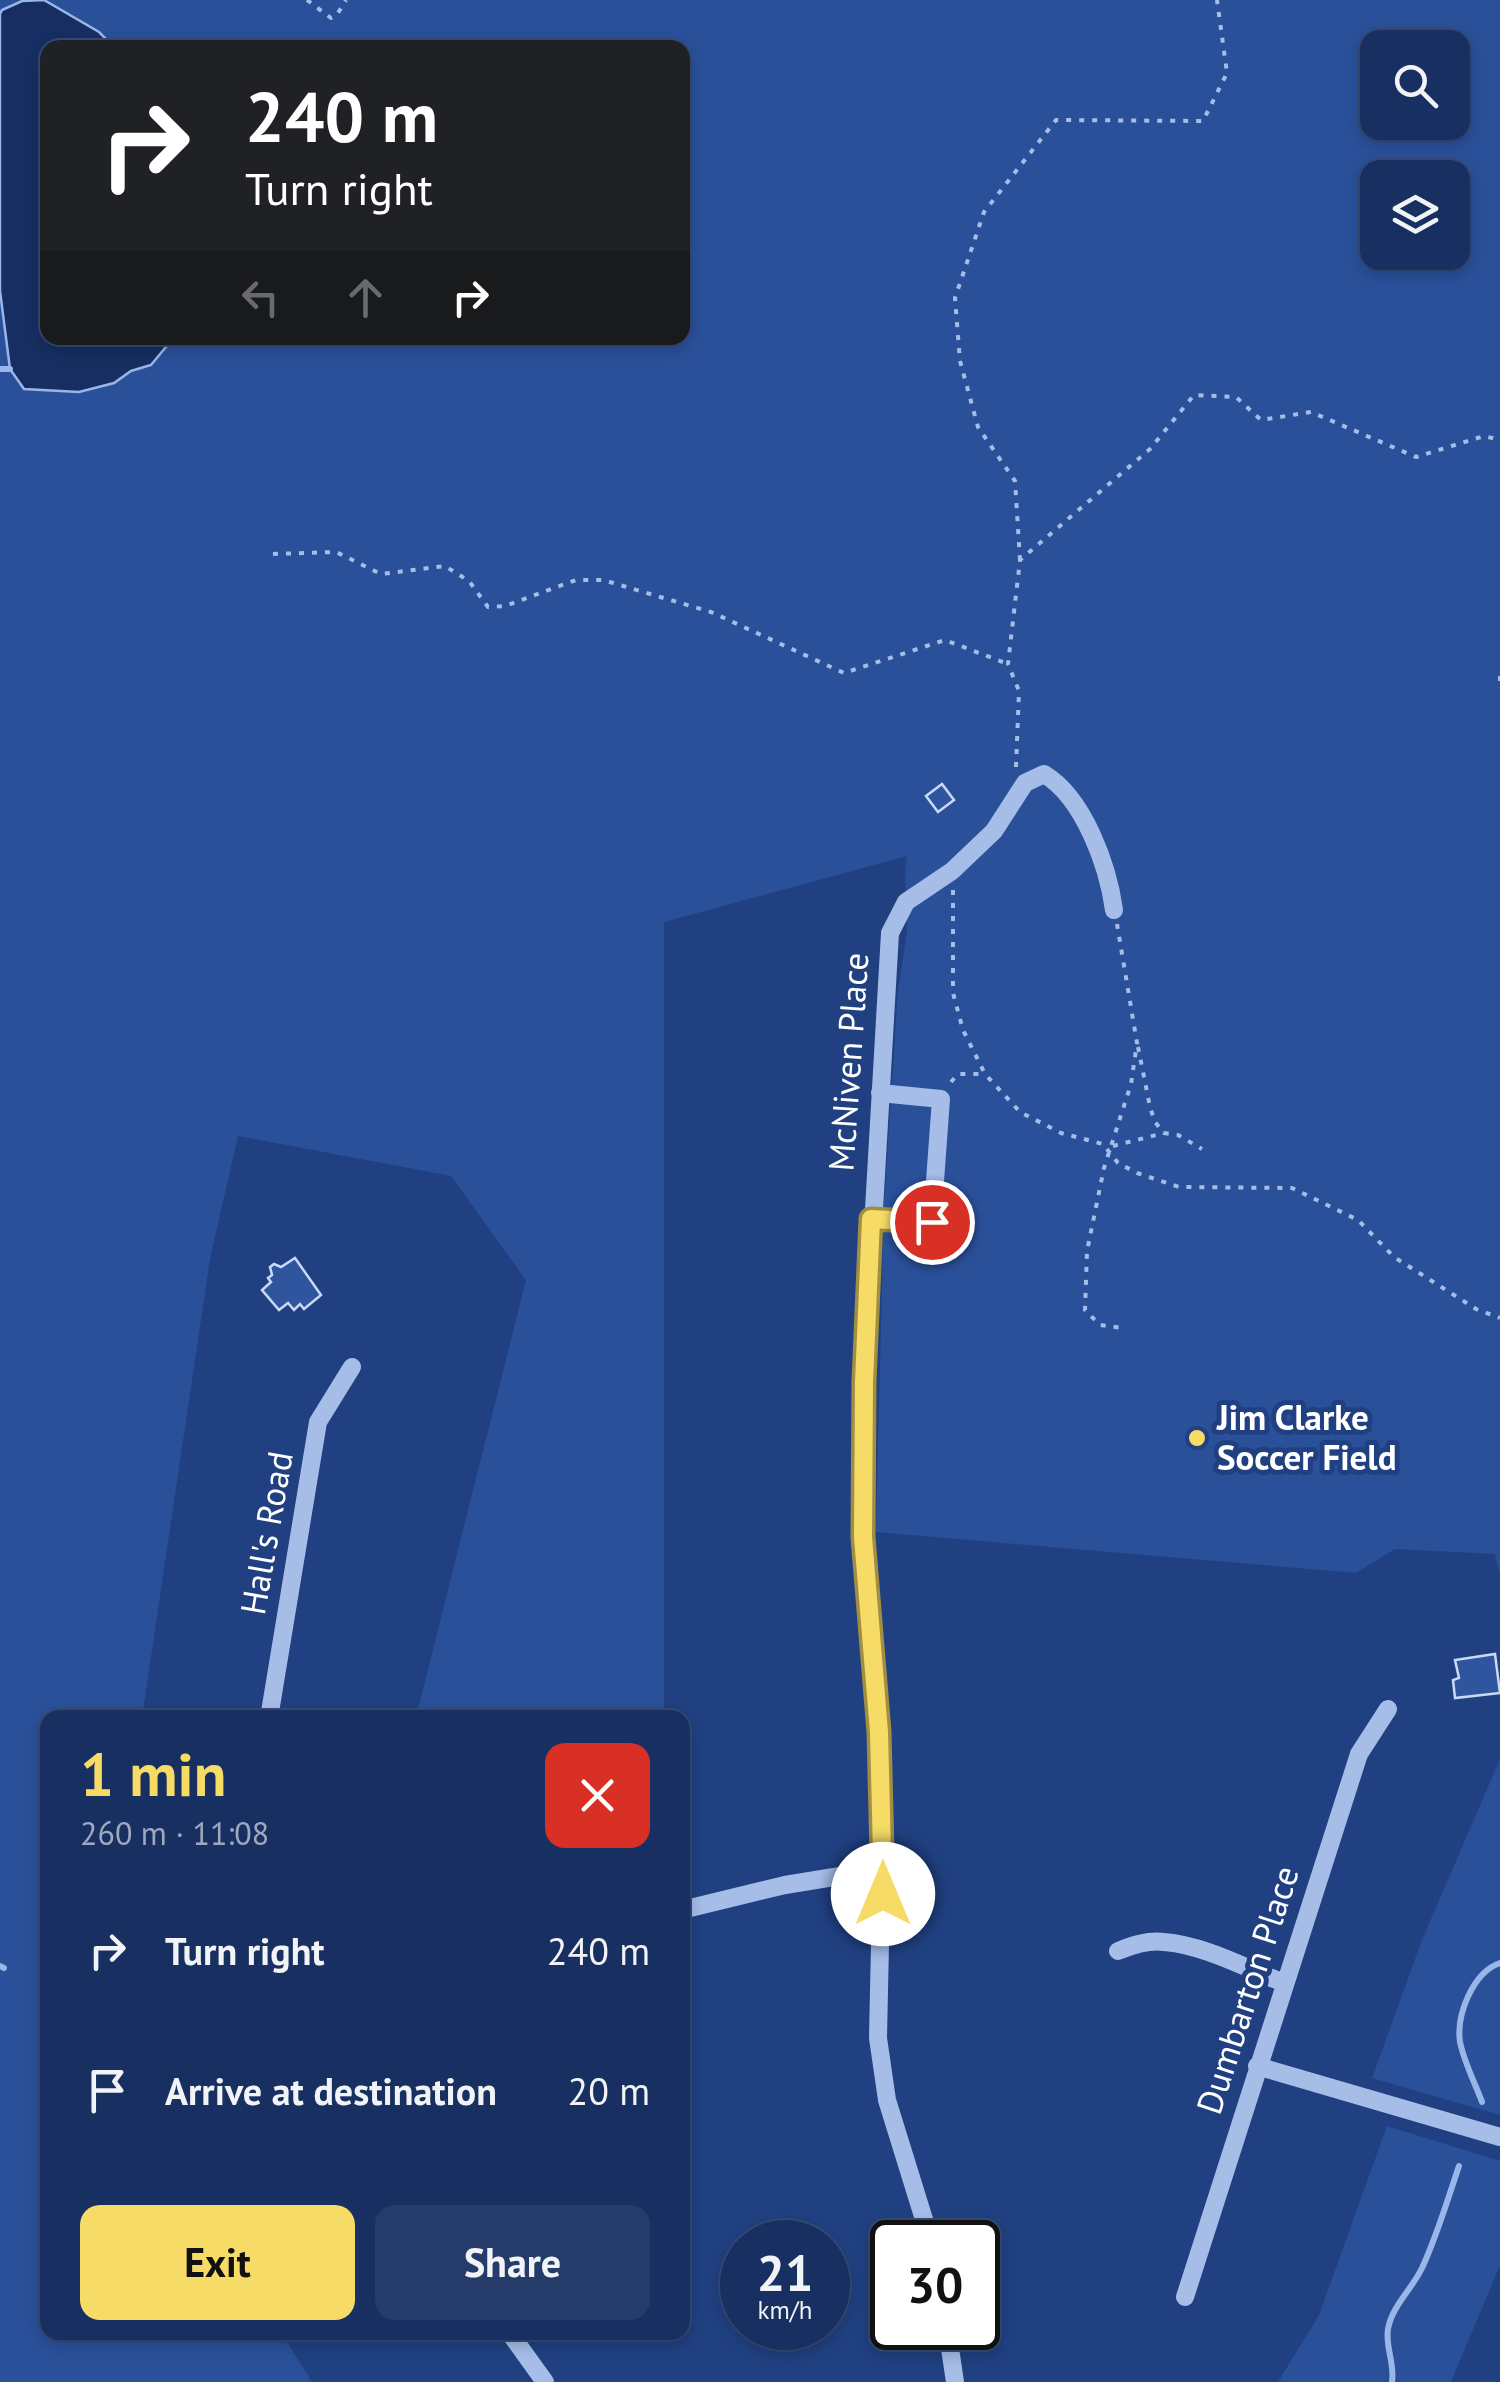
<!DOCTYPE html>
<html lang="en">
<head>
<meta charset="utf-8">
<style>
  :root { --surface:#183061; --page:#253c6a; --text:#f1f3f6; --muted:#9fa9bd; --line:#364b76; --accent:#f6dc66 }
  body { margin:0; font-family:"PT Sans",sans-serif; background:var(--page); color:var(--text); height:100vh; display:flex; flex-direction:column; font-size:38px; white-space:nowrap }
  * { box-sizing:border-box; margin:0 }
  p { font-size:32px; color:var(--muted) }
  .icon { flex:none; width:55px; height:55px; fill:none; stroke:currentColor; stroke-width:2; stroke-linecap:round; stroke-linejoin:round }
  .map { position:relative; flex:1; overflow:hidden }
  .side { position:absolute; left:40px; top:1710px; width:650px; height:630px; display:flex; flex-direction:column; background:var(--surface); border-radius:20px; box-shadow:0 5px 15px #0003,0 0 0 2px var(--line) }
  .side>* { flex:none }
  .hud { position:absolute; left:40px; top:40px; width:650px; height:305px; border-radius:20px; box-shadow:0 5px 15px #0003,0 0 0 2px var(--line); background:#202124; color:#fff; overflow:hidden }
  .buttons { position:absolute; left:1360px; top:30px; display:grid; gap:20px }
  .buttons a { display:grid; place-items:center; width:110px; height:110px; border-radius:20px; background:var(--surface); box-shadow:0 5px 15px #0003,0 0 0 2px var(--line); font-size:50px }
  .speed { position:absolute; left:720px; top:2220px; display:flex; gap:20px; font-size:50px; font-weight:700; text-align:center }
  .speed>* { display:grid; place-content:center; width:130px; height:130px; border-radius:50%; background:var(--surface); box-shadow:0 5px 15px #0003,0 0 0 2px var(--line); line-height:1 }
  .speed small { font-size:25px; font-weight:400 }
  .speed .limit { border:5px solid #111; border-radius:15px; background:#fff; color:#111 }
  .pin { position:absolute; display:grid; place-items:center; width:85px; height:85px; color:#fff; margin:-42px; border:5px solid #fff; border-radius:50%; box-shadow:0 2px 10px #0007 }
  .me { position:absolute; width:110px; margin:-55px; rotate:0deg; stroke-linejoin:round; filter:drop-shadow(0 0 8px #0008) }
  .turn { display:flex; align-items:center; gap:35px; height:210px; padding:0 40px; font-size:45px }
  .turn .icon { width:130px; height:130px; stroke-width:2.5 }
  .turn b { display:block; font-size:70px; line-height:85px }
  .lanes { display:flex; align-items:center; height:95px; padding:0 40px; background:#0003; justify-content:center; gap:50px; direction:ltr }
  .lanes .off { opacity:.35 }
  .round { display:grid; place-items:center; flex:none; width:105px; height:105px; border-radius:20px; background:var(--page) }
  .overview { display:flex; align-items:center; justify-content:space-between; height:170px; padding:0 40px }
  h1 { font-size:60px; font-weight:700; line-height:75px; color:var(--accent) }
  .cta { display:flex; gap:20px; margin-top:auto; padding:20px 40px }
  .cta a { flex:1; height:115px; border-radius:20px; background:var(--accent); color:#111; font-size:40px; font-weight:700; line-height:115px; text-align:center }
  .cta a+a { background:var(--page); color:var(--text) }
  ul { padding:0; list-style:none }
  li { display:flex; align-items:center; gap:30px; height:140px; padding:0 40px }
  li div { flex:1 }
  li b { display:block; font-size:38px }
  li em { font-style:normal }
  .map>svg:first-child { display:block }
</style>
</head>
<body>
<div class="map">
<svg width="1500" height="2382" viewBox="0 0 1500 2382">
  <rect width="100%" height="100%" fill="#204081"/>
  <path fill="#2a509a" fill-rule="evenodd" d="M0 0H1500V1575L1495 1554 1395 1549 1356 1573 876 1532 884 1203 898 991 907 932 905 869 907 856 664 922V1717H416L526 1280 451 1176 238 1136 210 1259 142 1717 48 1718V2332L281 2333 312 2382H0ZM48 48H682V338H48ZM1378 48H1452V122H1378ZM1378 178H1452V252H1378Z
    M1500 1759V2115L1372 2078 1422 1940Z
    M1387 2126 1500 2161V2265L1451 2382H1278L1319 2315Z"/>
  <path fill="#162e61" stroke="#99b6ea" stroke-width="2.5" d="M44 0 99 32 114 47 48 48V338H179L166 347 151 365 131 371 114 383 79 392 24 389 10 369 0 291V14L2 10 22 1Z"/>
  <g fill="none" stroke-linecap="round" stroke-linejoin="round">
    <path stroke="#99b6ea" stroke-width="6" d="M0 369H10
      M0 1966 4 1968
      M1482 2102C1475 2083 1464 2062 1460 2042 1456 2015 1473 1972 1500 1963
      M1392 2382C1395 2364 1385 2346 1388 2329 1392 2306 1412 2289 1422 2268 1437 2236 1447 2201 1459 2166"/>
  </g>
  <path fill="#2f559f" stroke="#cad9f6" stroke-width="2.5" d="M942 784 954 800 938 812 926 796Z
    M295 1258 321 1295 304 1309 300 1304 294 1310 288 1303 279 1310 262 1290 271 1282 268 1278 272 1275 270 1267 274 1264 281 1267Z
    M1495 1654 1500 1693 1455 1698 1453 1680 1459 1678 1455 1660Z"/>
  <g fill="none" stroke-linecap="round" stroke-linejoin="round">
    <path stroke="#a6bde8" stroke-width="4" stroke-dasharray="5 8" stroke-linecap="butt" d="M307 0 331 18 338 13 346 0
      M273 554 336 552 381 574 445 566 469 581 488 607 505 606 576 580H603L711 612 844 673 945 640 1008 664
      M1020 560 1015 481 978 427 960 361 955 298 984 212 1056 120 1203 121 1227 73 1217 0
      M1500 676V685
      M1016 767 1019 691 1008 664 1020 560 1150 449 1194 395 1236 397 1261 420 1311 412 1416 457 1484 436 1500 440
      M953 890V993L963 1030 985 1074 1020 1112 1061 1133 1103 1144 1118 1163 1137 1173 1179 1187 1292 1188 1358 1220 1394 1257 1476 1309 1500 1318
      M1117 924 1137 1043 1131 1084 1104 1168 1087 1251 1085 1310 1100 1325 1122 1328
      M1138 1047 1150 1107 1155 1122 1164 1133 1178 1135 1202 1149
      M951 1082 958 1074H983
      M1113 1146 1164 1133"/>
    <path stroke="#a6bde8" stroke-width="18" d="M871 1219 932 1222 941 1099 880 1093
      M269 1718 318 1422 352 1367
      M682 1910 785 1885 883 1869
      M1118 1951C1133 1945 1148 1940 1164 1942 1204 1945 1247 1969 1284 1983
      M1257 2066 1500 2137
      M931 2242 887 2100 878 2038 883 1804 863 1537 864 1382 890 933 906 902 952 871 994 831 1025 783 1044 774C1084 798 1108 866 1114 910
      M1185 2297 1359 1754 1388 1709
      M947 2328 955 2382
      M509 2332 545 2382"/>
  </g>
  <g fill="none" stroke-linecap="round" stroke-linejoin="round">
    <g stroke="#a08f42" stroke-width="25">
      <path id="route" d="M883 1894 879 1732 863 1537 864 1382 871 1219 932 1222"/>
    </g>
    <use href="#route" stroke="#f6dc66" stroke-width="18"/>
  </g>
  <circle fill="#f6dc66" stroke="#204081" stroke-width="4" cx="1197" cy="1438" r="10"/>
  <g text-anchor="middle" stroke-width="10" stroke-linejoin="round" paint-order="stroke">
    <g font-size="35" fill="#fff" stroke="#204081">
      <text transform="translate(849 1062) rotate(-86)" y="12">McNiven Place</text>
      <text transform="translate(267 1533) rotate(-80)" y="12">Hall's Road</text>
      <text transform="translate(1248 1990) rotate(-72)" y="12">Dumbarton Place</text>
    </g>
    <g font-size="35" font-weight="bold" fill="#fff" stroke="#204081" text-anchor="start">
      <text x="1217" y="1430">Jim Clarke<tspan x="1217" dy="40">Soccer Field</tspan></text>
    </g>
  </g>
</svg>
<div class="buttons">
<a><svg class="icon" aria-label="search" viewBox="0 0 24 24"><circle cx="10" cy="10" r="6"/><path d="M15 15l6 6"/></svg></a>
<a><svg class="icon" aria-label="layers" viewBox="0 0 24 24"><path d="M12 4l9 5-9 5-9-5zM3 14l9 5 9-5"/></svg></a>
</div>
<div class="speed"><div>21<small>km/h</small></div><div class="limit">30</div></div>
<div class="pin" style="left:932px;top:1222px;background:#d93025"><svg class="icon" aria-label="arrive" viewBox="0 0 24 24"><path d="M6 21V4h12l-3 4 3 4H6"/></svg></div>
<svg class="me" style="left:883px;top:1894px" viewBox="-20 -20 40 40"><circle r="19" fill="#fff"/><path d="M0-13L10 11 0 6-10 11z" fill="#f6dc66"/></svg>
<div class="hud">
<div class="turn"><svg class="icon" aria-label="right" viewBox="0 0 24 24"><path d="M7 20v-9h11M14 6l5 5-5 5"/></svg><div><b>240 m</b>Turn right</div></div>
<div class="lanes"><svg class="icon off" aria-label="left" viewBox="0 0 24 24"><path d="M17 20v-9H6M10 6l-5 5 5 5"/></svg><svg class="icon off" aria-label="ahead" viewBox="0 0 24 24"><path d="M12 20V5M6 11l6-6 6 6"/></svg><svg class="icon" aria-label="right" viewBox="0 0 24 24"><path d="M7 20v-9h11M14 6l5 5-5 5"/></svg></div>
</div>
<section class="side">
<div class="overview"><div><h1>1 min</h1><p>260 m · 11:08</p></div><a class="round" style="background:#d93025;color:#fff"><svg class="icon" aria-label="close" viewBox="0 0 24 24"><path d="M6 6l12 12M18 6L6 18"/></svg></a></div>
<ul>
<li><svg class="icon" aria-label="right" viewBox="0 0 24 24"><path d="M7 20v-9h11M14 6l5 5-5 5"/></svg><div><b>Turn right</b></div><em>240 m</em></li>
<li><svg class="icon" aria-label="arrive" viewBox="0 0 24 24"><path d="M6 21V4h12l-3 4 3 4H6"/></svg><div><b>Arrive at destination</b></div><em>20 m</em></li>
</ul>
<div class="cta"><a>Exit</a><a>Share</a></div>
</section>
</div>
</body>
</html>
